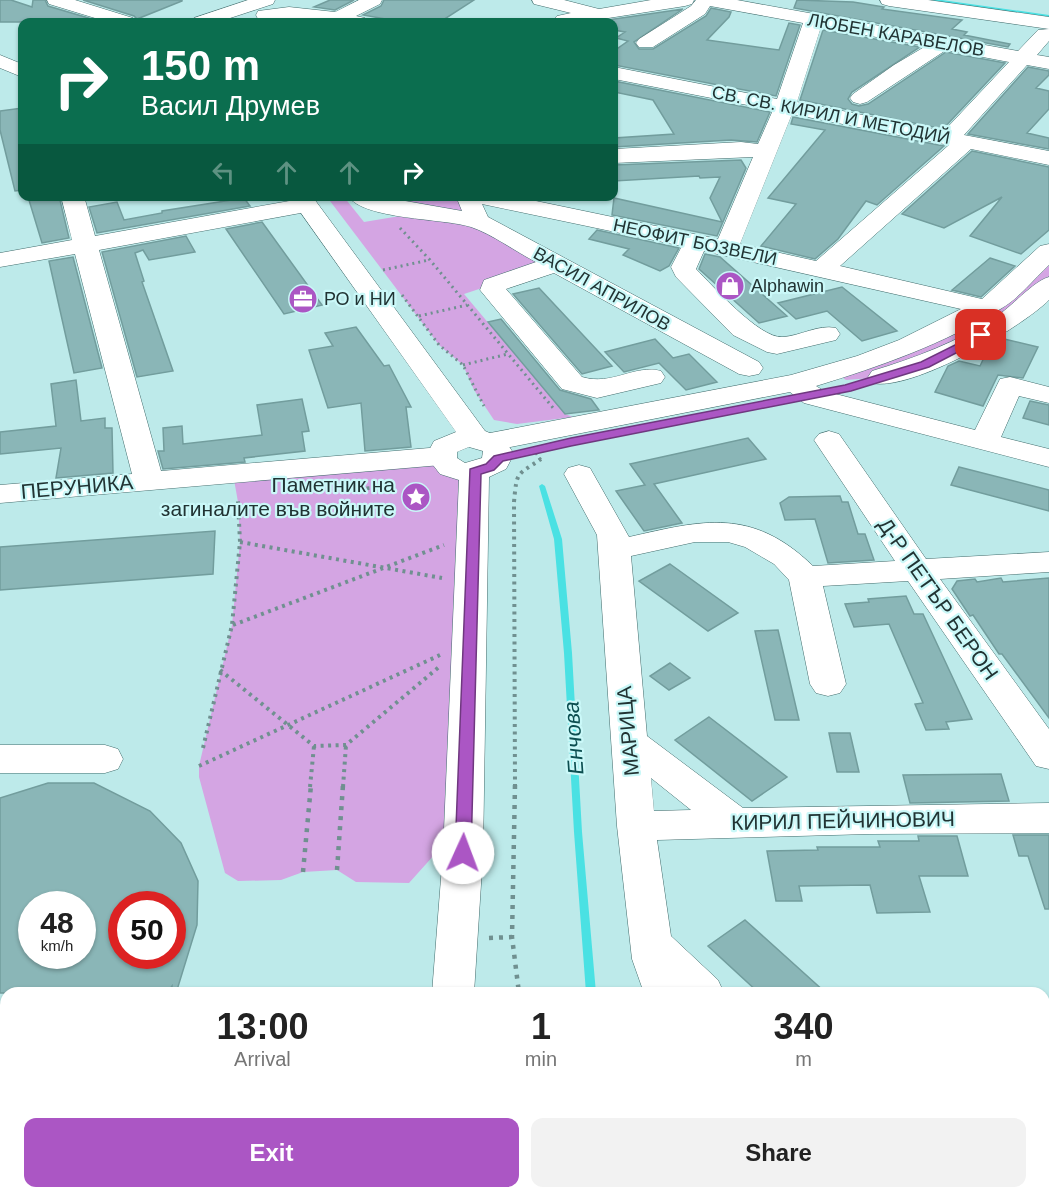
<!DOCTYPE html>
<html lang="en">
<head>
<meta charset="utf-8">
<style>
  :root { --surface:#fff; --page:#f2f2f2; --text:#222; --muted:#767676; --accent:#ab56c4 }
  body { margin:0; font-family:Helvetica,sans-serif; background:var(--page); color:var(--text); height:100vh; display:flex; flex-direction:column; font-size:22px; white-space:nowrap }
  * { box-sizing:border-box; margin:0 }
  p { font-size:20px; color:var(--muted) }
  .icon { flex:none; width:33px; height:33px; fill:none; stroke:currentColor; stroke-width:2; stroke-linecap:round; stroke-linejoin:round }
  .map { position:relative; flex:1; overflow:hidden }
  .sheet { position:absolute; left:0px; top:987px; width:1050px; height:212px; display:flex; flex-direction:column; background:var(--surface); border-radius:18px 18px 0 0; box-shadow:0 2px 4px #0004 }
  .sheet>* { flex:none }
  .banner { position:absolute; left:18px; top:18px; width:600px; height:183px; border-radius:12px; box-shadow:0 2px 4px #0004; background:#0b6e4f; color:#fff; overflow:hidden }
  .speed { position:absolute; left:18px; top:891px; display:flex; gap:12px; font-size:30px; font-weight:700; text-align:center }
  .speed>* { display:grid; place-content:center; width:78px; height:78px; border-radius:50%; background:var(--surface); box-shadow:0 2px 4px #0004; line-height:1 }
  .speed small { font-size:15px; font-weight:400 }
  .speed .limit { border:9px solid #d22; background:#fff; color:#111 }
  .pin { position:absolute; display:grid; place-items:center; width:51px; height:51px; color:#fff; margin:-26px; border-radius:12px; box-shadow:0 3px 9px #0006 }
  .me { position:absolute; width:66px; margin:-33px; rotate:2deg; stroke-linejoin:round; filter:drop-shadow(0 0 4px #0008) }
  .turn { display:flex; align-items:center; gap:21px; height:126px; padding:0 24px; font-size:27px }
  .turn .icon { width:78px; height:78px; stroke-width:2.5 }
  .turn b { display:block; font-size:42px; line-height:51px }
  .lanes { display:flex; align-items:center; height:57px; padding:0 24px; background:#0003; justify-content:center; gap:30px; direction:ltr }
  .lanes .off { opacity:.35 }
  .eta { display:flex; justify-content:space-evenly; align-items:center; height:102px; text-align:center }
  .eta b { font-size:36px; font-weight:700; line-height:42px }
  .button { display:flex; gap:12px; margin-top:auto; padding:12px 24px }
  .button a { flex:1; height:69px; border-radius:12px; background:var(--accent); color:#fff; font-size:24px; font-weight:700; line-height:69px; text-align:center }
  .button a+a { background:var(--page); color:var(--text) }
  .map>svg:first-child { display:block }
</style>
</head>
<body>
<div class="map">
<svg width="1049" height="1198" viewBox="0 0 1049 1198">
  <rect width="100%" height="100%" fill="#bdeaea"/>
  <path fill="#d4a5e3" d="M327 197H344L364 222 400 216 359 197H467L478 221 555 264 464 294 565 414 573 417 517 424 494 420 474 390 463 365 439 345Z
    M1049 251V285L1019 314 884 377 846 380 843 378 948 325Z
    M441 456 474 472 463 853 435 854 409 883 356 882 337 870 303 872 281 880 238 881 225 873 199 777V766L232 625 240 542 238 502 233 474Z
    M75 1192 404 1193 401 1198H73Z"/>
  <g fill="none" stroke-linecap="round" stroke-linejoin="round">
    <path fill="#4ae1e3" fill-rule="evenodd" d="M931 0H942L1049 15V17L933 1Z
      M542 484 545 486 562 539 572 653 582 832 596 993H586L574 832 564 653 554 539 539 486Z
      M597 1192H607L608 1198H598Z"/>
  </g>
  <path fill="#8ab6b7" stroke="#729d9d" stroke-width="1.5" fill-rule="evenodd" d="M0 0H11L32 7 33 0H45L48 6 102 22H0Z
    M83 0H182V1L137 19 134 16Z
    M330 0H354L335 10 314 7Z
    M384 0H474L440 22H402L363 15 381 6Z
    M797 0 853 2 884 7 882 9 962 20 952 29 967 32 964 35 1010 44 1008 47 794 8Z
    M711 8 731 12 729 17 707 40 779 50 789 23 800 25 776 96 614 65V51L628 41 616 38 625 32 614 30V22H594L683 9 634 42 639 49H653L706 16Z
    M823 30 920 47 852 92 848 99 852 104 859 106 868 104 946 52 1005 63 943 129 800 100Z
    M1028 67 1049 71V75L1036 88 1049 91V109L1027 133 1049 138V149L968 134Z
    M614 81 770 112 757 142 731 140 614 147V138L674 134 653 100 614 92Z
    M22 108V190L15 191 0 130V111Z
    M793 117 944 146 877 205 866 201 838 239 815 259 761 246 796 204 768 198 825 130 791 124Z
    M972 151 1049 167V230L1021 254 970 236 1002 197 944 228 902 214Z
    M741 160 746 168 717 236 612 215 614 198 722 222 710 198 720 177 700 178 699 176 614 181V165Z
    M54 196H59L69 238 42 243 29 200Z
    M244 198 250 206 97 233 89 207 117 202 124 220 162 213V211Z
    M262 222 322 305 284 314 226 229Z
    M597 230 679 248 669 266 660 271 623 255 629 249 589 239Z
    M186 236 195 252 149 260 143 250 135 253 144 281 142 282 173 371 137 377 102 252Z
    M705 254 720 257 787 316 759 323 699 269Z
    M73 257 102 368 74 373 49 261Z
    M990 258 1015 266 981 297 952 290Z
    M842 287 897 331 862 341 827 311 796 319 778 303Z
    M539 288 612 366 582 374 513 294Z
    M501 319 560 390 591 399 599 410 565 414 488 322Z
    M356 327 384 366 389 365 411 407H406L411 447 365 451 361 403 328 408 309 350 333 346 325 333Z
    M1000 338 1038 347 1023 378 998 375 983 406 935 392 948 366 959 361 980 366 991 343Z
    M655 339 673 358 689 354 717 382 686 390 659 363 624 372 605 352Z
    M76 380 81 421 105 418V428H112L113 473 56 478 61 448 0 454V432L56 426 51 384Z
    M302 399 309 431 302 432 305 451 244 458 245 462 163 469 158 451H164L163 428 182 426 183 444 262 435 257 405Z
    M1030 401 1049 405V425L1023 418Z
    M748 438 766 459 654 484 682 523 644 531 616 491 645 485 630 464Z
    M959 467 1049 490V511L951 485Z
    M840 496 842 502H848L858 534H865L874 560 828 563 815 519 785 520 780 503 789 497Z
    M215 531 213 574 0 590V547Z
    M670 564 738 613 708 631 639 581Z
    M1001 578 1003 582 1049 578V718L1002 654H999L973 615 970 616 952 589 957 581 975 579 977 582Z
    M906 596 914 614H923L972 719 946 722 949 729 926 730 915 704 923 703 889 624 854 627 845 604 869 602 868 599Z
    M778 630 799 720H775L755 631Z
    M670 663 690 678 669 690 650 676Z
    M709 717 787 777 752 801 675 740Z
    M829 733H850L859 772H837Z
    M1001 774 1009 801 910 803 903 775Z
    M48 783H94L150 811 181 843 198 881 197 925 177 990H172V986L167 993H0V798ZM32 904H82V956H32ZM122 904H172V956H122Z
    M1013 835H1049V909H1045L1028 856H1019Z
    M918 836H957L968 876H919L930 912 877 913 870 885 799 886 802 901H776L767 851 818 850 817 847H880L878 841H919Z
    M745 920 826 993H759L708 946Z"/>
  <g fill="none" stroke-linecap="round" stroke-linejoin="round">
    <g stroke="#426c6c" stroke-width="1">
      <path id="minor" d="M47 0H75L133 18 136 22H108L49 4Z
        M359 0H382L380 4 356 16 365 18 367 22C343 22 320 19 296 18 284 18 270 22 258 19L256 15 258 11 289 7 335 12Z
        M532 0H564L599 9 651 0H694L692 4 685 6 583 22H552L557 16 571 13 534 4Z
        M696 0H737L1018 51 1038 30 1049 29V41L1037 55 1049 57V69L1027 65 964 135 1049 151V165L971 149 840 266 982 299 1040 246 1049 244V265C1034 279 1019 298 1002 308 944 344 881 366 816 386L824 391 975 430 1000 379 1010 377 1049 387V403L1019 396 1001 437 1049 449V467L804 403 790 392 490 451 480 448 475 442 480 436 490 433 791 375 857 356 899 340 961 309 704 251 696 269C713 286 759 338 782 337 801 336 818 324 836 328L840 334 836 340 777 354 767 352 733 335 676 277 671 267 682 246 482 204 488 217 759 362 763 368 759 374 749 376 739 374 554 273 506 289 582 377C613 386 634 364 661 371L665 377 661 383 597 398 562 389 480 290 484 280 536 262C516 252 492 234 471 227 443 218 364 220 348 196H377L462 211 456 196H512L718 239 753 157 614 163V149L741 142 758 144 773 110 614 79V67L777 99 803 23 710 6 705 14 653 47H639L636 43 639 39 691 6ZM821 27 926 46 894 65 853 94 850 98 853 102 860 104 867 102 946 50 1009 62 944 131 797 102ZM792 114 949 145 816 261 740 244Z
        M0 55 22 64V77L0 68Z
        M61 196H84L95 236 306 198 314 200 318 205 314 210 306 212 99 250 161 471 441 447 451 450 456 456 451 462 441 465 0 503V485L132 474 75 254 0 267V253L72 240Z
        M1049 277V300C1021 328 911 392 872 383L868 377 872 371C915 358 957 342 994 318 1011 308 1033 281 1049 277Z
        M829 431 839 434 926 559 1049 552V572L940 579 1049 729V769L1036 766 908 581 823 586 846 684 840 693 828 696 816 693 810 684 789 580 774 564 745 547 728 542H695L631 556 647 736 743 808 1049 803V833L869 834 657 840 671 936 718 980 724 993H644L632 959 617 826 597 535 564 474 568 468 579 465 590 468 629 537C703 520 752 507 813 566L895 561 814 440 819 434ZM651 778 691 810 654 811Z
        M0 745H105L118 749 123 759 118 769 105 773H0Z
        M1044 1091H1049V1131H1044Z
        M678 1192H726V1198H678Z
        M890 1192H938V1198H890Z"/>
    </g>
    <g stroke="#426c6c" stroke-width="1">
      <path id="major" d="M248 0H275L273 4 218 22H191L194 18Z
        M880 0H928L1049 17V29L889 6 882 4Z
        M289 196H312L485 431 504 439 514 454 506 469 489 477 483 853 474 993H432L443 853 459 480 440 474 426 456 434 441 456 432ZM469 447 483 451 482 458 465 463 457 458V452Z
        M380 1192H428L426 1198H378Z
        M439 1192H487V1198H439Z"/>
    </g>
    <path stroke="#709090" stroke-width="3" stroke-dasharray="2 4" stroke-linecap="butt" d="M400 228 430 260 554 409
      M383 270 429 260
      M402 295 439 345 463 365 484 406
      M419 316 467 305
      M463 365 508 354
      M536 453 541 460 539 461"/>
    <path stroke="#709090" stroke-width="4" stroke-dasharray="3 4.5" stroke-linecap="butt" d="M359 489 383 487 387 482
      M240 542 442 578
      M233 625 444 545
      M220 670 314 746 346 745 439 667
      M203 748 232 625 240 542 238 501
      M199 766 440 655
      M310 787 314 746
      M343 787 346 745
      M515 787 514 502C517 469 517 476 541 459"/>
    <path stroke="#709090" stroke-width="4.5" stroke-dasharray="4 6" stroke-linecap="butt" d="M515 785 512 937 519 993
      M337 870 343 785
      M303 872 311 785
      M489 938 512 937
      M0 1121 6 1122
      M298 1192 304 1198
      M231 1198 239 1192
      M506 1198 507 1192"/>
    <use href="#minor" fill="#fff" fill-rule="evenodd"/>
    <use href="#major" fill="#fff" fill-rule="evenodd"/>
  </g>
  <path fill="#ab56c4" stroke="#6f387f" stroke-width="1.5" d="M981 332 985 333V338L929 367 851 391 571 446 503 461 494 470 481 474 471 853 469 857 463 859 457 857 455 853 470 469 486 464 494 456 571 438 845 385 921 362Z"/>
  <defs>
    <g id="shop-disc" transform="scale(1.5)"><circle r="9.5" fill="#ab56c4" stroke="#caf8f8"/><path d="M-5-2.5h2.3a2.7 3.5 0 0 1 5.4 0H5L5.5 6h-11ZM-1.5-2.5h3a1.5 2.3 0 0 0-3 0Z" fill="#fff"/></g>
    <g id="office-disc" transform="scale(1.5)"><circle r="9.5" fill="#ab56c4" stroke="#caf8f8"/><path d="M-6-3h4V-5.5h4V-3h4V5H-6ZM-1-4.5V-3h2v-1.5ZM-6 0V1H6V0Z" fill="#fff"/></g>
    <g id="sight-disc" transform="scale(1.5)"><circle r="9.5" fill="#ab56c4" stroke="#caf8f8"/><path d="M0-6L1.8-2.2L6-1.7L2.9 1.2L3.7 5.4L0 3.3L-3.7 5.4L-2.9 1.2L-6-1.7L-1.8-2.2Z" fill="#fff"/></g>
  </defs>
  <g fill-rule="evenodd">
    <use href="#shop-disc" x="730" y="286"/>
    <use href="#office-disc" x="303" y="299"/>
    <use href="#sight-disc" x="416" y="497"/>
  </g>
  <g text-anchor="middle" stroke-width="4.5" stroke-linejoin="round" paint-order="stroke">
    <g font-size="18" fill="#213333" stroke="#caf8f8">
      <text transform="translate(896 35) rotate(10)" y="6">ЛЮБЕН КАРАВЕЛОВ</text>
      <text transform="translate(831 115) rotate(11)" y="6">СВ. СВ. КИРИЛ И МЕТОДИЙ</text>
      <text transform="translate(695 242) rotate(12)" y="6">НЕОФИТ БОЗВЕЛИ</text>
      <text transform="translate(602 289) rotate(29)" y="6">ВАСИЛ АПРИЛОВ</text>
    </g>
    <g font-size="18" fill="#213333" stroke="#caf8f8" text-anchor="start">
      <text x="751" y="292">Alphawin</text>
      <text x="324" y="305">РО и НИ</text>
    </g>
    <g font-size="21" fill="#213333" stroke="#caf8f8" text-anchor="end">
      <text x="395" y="492">Паметник на<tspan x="395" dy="24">загиналите във войните</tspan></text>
    </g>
    <g font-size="21" fill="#213333" stroke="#caf8f8">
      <text transform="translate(77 487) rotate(-5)" y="7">ПЕРУНИКА</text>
      <text transform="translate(938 599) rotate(55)" y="7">Д-Р ПЕТЪР БЕРОН</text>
      <text transform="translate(628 731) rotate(-95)" y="7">МАРИЦА</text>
      <text transform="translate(843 821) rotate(-1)" y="7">КИРИЛ ПЕЙЧИНОВИЧ</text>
    </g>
    <g font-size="22" font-style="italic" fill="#0c4e50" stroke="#caf8f8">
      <text transform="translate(573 738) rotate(-94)" y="8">Енчова</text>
    </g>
  </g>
</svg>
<div class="speed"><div>48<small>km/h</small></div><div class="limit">50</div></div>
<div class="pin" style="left:981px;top:335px;background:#d93025"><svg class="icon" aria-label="arrive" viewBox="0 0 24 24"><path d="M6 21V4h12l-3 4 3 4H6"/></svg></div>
<svg class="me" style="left:463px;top:853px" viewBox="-20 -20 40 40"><circle r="19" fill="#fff"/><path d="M0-13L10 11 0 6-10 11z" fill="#ab56c4"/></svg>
<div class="banner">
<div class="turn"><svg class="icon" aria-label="right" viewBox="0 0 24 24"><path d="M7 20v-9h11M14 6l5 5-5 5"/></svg><div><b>150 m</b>Васил Друмев</div></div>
<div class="lanes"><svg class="icon off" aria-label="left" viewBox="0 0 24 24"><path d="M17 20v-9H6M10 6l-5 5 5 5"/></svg><svg class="icon off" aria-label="ahead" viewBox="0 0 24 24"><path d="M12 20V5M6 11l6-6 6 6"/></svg><svg class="icon off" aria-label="ahead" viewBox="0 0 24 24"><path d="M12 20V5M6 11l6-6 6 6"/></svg><svg class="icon" aria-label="right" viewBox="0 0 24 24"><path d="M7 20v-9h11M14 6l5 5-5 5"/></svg></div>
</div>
<section class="sheet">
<div class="eta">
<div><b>13:00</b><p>Arrival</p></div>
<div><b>1</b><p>min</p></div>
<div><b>340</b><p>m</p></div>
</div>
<div class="button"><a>Exit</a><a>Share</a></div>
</section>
</div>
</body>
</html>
